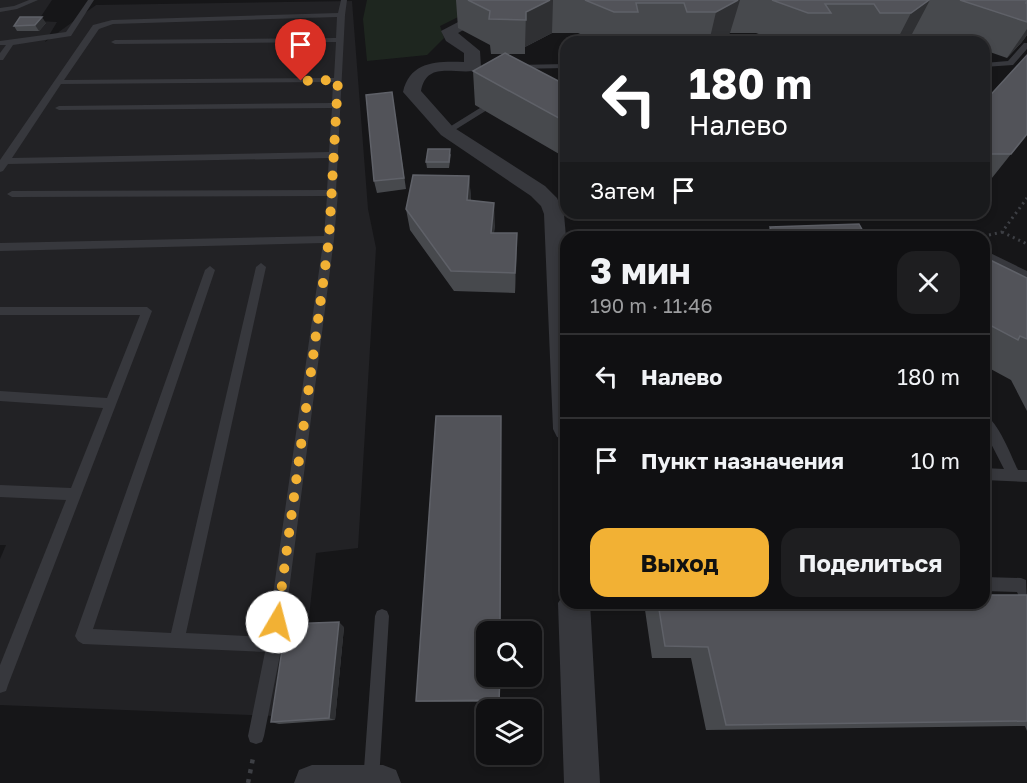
<!DOCTYPE html>
<html lang="ru">
<head>
<meta charset="utf-8">
<style>
  :root { --surface:#101012; --page:#1e1e20; --text:#f1f3f6; --muted:#9c9d9f; --line:#303032; --accent:#f2b134 }
  body { margin:0; font-family:"Golos Text",sans-serif; background:var(--page); color:var(--text); height:100vh; display:flex; flex-direction:column; font-size:22px; white-space:nowrap }
  * { box-sizing:border-box; margin:0 }
  p { font-size:20px; color:var(--muted) }
  .icon { flex:none; width:33px; height:33px; fill:none; stroke:currentColor; stroke-width:2; stroke-linecap:round; stroke-linejoin:round }
  .map { position:relative; flex:1; overflow:hidden }
  .panel { position:absolute; left:560px; top:231px; width:430px; height:378px; display:flex; flex-direction:column; background:var(--surface); border-radius:18px; box-shadow:0 3px 9px #0003,0 0 0 2px var(--line) }
  .panel>* { flex:none }
  .guide { position:absolute; left:560px; top:36px; width:430px; height:183px; border-radius:18px; box-shadow:0 3px 9px #0003,0 0 0 2px var(--line); background:#202124; color:#fff; overflow:hidden }
  .tools { position:absolute; left:476px; top:621px; display:grid; gap:12px }
  .tools a { display:grid; place-items:center; width:66px; height:66px; border-radius:12px; background:var(--surface); box-shadow:0 3px 9px #0003,0 0 0 2px var(--line); font-size:30px }
  .pin { position:absolute; display:grid; place-items:center; width:51px; height:51px; color:#fff; margin:-62px -26px; border-radius:50% 50% 50% 0; rotate:-45deg; box-shadow:0 0 6px #0007 }
  .pin .icon { rotate:45deg }
  .me { position:absolute; width:66px; margin:-33px; rotate:8deg; stroke-linejoin:round; filter:drop-shadow(0 0 4px #0008) }
  .turn { display:flex; align-items:center; gap:21px; height:126px; padding:0 30px; font-size:27px }
  .turn .icon { width:78px; height:78px; stroke-width:2.5 }
  .turn b { display:block; font-size:42px; line-height:51px }
  .then { display:flex; align-items:center; height:57px; padding:0 30px; background:#0003; gap:12px; font-size:22px }
  .round { display:grid; place-items:center; flex:none; width:63px; height:63px; border-radius:18px; background:var(--page) }
  .overview { display:flex; align-items:center; justify-content:space-between; height:102px; padding:0 30px }
  h1 { font-size:36px; font-weight:700; line-height:45px }
  .primary-button { display:flex; gap:12px; margin-top:auto; padding:12px 30px }
  .primary-button a { flex:1; height:69px; border-radius:18px; background:var(--accent); color:#111; font-size:24px; font-weight:700; line-height:69px; text-align:center }
  .primary-button a+a { background:var(--page); color:var(--text) }
  ul { padding:0; list-style:none }
  li { display:flex; align-items:center; gap:18px; height:84px; padding:0 30px; border-top:2px solid var(--line) }
  li div { flex:1 }
  li b { display:block; font-size:22px }
  li em { font-style:normal }
  .map>svg:first-child { display:block }
</style>
</head>
<body>
<div class="map">
<svg width="1027" height="783" viewBox="0 0 1027 783">
  <rect width="100%" height="100%" fill="#161618"/>
  <path fill="#222225" d="M0 0H52L38 21 57 22 45 42 96 5 352 1 368 209 376 248 358 548 316 553 298 717 0 705V559L6 545H0Z"/>
  <path fill="#1e261f" d="M367 0H492L440 26 444 38 427 55 367 61 363 19Z"/>
  <g fill="none" stroke-linecap="round" stroke-linejoin="round">
    <path stroke="#3d3f44" stroke-width="3" stroke-dasharray="2 4" stroke-linecap="butt" d="M1002 232 1027 244
      M989 235 1002 232 1027 198"/>
    <path stroke="#3d3f44" stroke-width="4.5" stroke-dasharray="4 6" stroke-linecap="butt" d="M248 783 253 758"/>
    <path fill="#37383d" fill-rule="evenodd" d="M29 0H38L17 9 0 12V8L14 6Z
      M88 0H94L71 36 13 45 3 60H0V53L6 45H0V41L66 32Z
      M341 0H347L345 15 336 191 338 193 334 239 282 645 264 736 262 742 256 744 250 742 248 736 265 652 83 644 78 641 75 636 205 270 210 266 215 270 93 629 171 633 256 267 261 263 266 267 186 633 267 637 323 243 0 251V243L324 236 327 196 12 197 7 194 12 191 327 190 329 158 8 164 3 171 0 172V160L93 25 112 20 338 13ZM337 17 336 38 115 40 111 42 115 44 336 42 334 78 64 80 99 29 113 24ZM333 82 332 103 59 106 55 108 59 110 332 108 329 152 12 158 61 84Z
      M647 36H653L654 42H646Z
      M831 36H837L839 42H831Z
      M1024 43H1027V49L1013 65 984 67V63L1008 61Z
      M566 64V68L516 69 512 67 516 65Z
      M480 108 487 110 450 133 443 131Z
      M688 234H752L757 237H683Z
      M984 250 1027 271V280L984 258Z
      M0 307H147L152 311 8 685 6 691 0 693V665L66 500 0 497V485L71 488 103 408 0 401V391L107 398 140 315H0Z
      M984 415C998 420 1011 456 1018 470H1027V482L984 480V468L1004 469 984 430Z
      M984 577 1021 578 1026 580 1027 605 1022 603 1017 592 984 591Z
      M382 609 387 611 389 616 379 780 377 783H363L375 616 377 611Z"/>
    <path fill="#37383d" fill-rule="evenodd" d="M500 0H518L458 33 480 51 481 67 479 70C456 76 427 59 421 91L453 127 545 186 557 198 564 214 566 237V440L557 437 553 429 544 214 541 206 531 196 441 135 403 92C410 61 437 61 464 62V53L446 41 441 31Z
      M566 591V603H590L600 783H564L558 603Z
      M312 765H383L396 770 401 783H294L299 770Z"/>
  </g>
  <path fill="#47494d" d="M456 0H1027V35L1021 43 1007 58 984 50V42H962L938 34H912L901 42H860L858 39 820 38 819 42H780L756 33H730L716 42H678L677 38H633V42H598L578 33H552L525 47V54H507L566 85V158L475 105 473 71 503 54H491L490 45 458 28Z
    M46 23 39 31H17L14 26Z
    M392 92 406 189 377 193 374 181Z
    M984 102 1027 134 984 188Z
    M451 154 449 168H427L426 162Z
    M469 176 471 200 495 224 494 233H517L515 293 454 291 410 230 406 209Z
    M770 227 864 233 925 237H765Z
    M984 257 1027 278V411L1011 380 987 367 984 370Z
    M1027 595V731L1025 726 706 730 691 658H652L644 603H984Z
    M344 627 335 720 279 724 271 722Z
    M500 676V702H417L416 701Z"/>
  <path fill="#2f3033" d="M550 0H553L552 33 525 47 526 12Z
    M738 0H740L730 33 716 42H709L716 12Z
    M930 0 912 34 901 42H896L911 13Z
    M42 17 46 23 39 31 35 25Z
    M1027 29V35L1021 43 1007 58Z
    M469 176 471 197 469 221 467 200Z
    M494 203 495 224 491 253V233Z
    M517 233V254L515 293V273Z
    M339 622 344 627 335 720 329 718Z"/>
  <path fill="#525359" stroke="#5f6168" stroke-width="1.5" d="M468 0H550L526 12V20L489 19 490 11Z
    M585 0H738L716 12H687L684 3H636L638 12H614Z
    M772 0H929L911 13H880L874 4H825L831 13H808Z
    M960 0H1027L1026 3H1027V22Z
    M20 17H42L35 25 14 26Z
    M505 53 566 85V122L473 71Z
    M1027 55V134L1011 154H984V102Z
    M392 92 404 178 374 181 366 95Z
    M428 149H450L449 162H426Z
    M413 175 469 176 467 200 494 203 491 233H517L515 273 451 271 406 209Z
    M859 224 864 233H917L925 237H774L770 227Z
    M984 257 1027 278V339L1020 336 1018 340 984 322Z
    M436 416H501L500 632H486V676H500L499 700 416 701Z
    M984 595H1027V721L726 725 708 647 665 646 658 603H984Z
    M339 622 329 718 271 722 286 624Z"/>
  <g fill="none" stroke-linecap="round" stroke-linejoin="round">
    <path stroke="#f2b134" stroke-width="10" stroke-dasharray="0 18" d="M277 622 329 239 338 80 301 81"/>
  </g>
</svg>
<div class="tools">
<a><svg class="icon" aria-label="search" viewBox="0 0 24 24"><circle cx="10" cy="10" r="6"/><path d="M15 15l6 6"/></svg></a>
<a><svg class="icon" aria-label="layers" viewBox="0 0 24 24"><path d="M12 4l9 5-9 5-9-5zM3 14l9 5 9-5"/></svg></a>
</div>
<div class="pin" style="left:301px;top:81px;background:#d93025"><svg class="icon" aria-label="arrive" viewBox="0 0 24 24"><path d="M6 21V4h12l-3 4 3 4H6"/></svg></div>
<svg class="me" style="left:277px;top:622px" viewBox="-20 -20 40 40"><circle r="19" fill="#fff"/><path d="M0-13L10 11 0 6-10 11z" fill="#f2b134"/></svg>
<div class="guide">
<div class="turn"><svg class="icon" aria-label="left" viewBox="0 0 24 24"><path d="M17 20v-9H6M10 6l-5 5 5 5"/></svg><div><b>180 m</b>Налево</div></div>
<div class="then">Затем<svg class="icon" aria-label="arrive" viewBox="0 0 24 24"><path d="M6 21V4h12l-3 4 3 4H6"/></svg></div>
</div>
<section class="panel">
<div class="overview"><div><h1>3 мин</h1><p>190 m · 11:46</p></div><a class="round"><svg class="icon" aria-label="close" viewBox="0 0 24 24"><path d="M6 6l12 12M18 6L6 18"/></svg></a></div>
<ul>
<li><svg class="icon" aria-label="left" viewBox="0 0 24 24"><path d="M17 20v-9H6M10 6l-5 5 5 5"/></svg><div><b>Налево</b></div><em>180 m</em></li>
<li><svg class="icon" aria-label="arrive" viewBox="0 0 24 24"><path d="M6 21V4h12l-3 4 3 4H6"/></svg><div><b>Пункт назначения</b></div><em>10 m</em></li>
</ul>
<div class="primary-button"><a>Выход</a><a>Поделиться</a></div>
</section>
</div>
</body>
</html>
